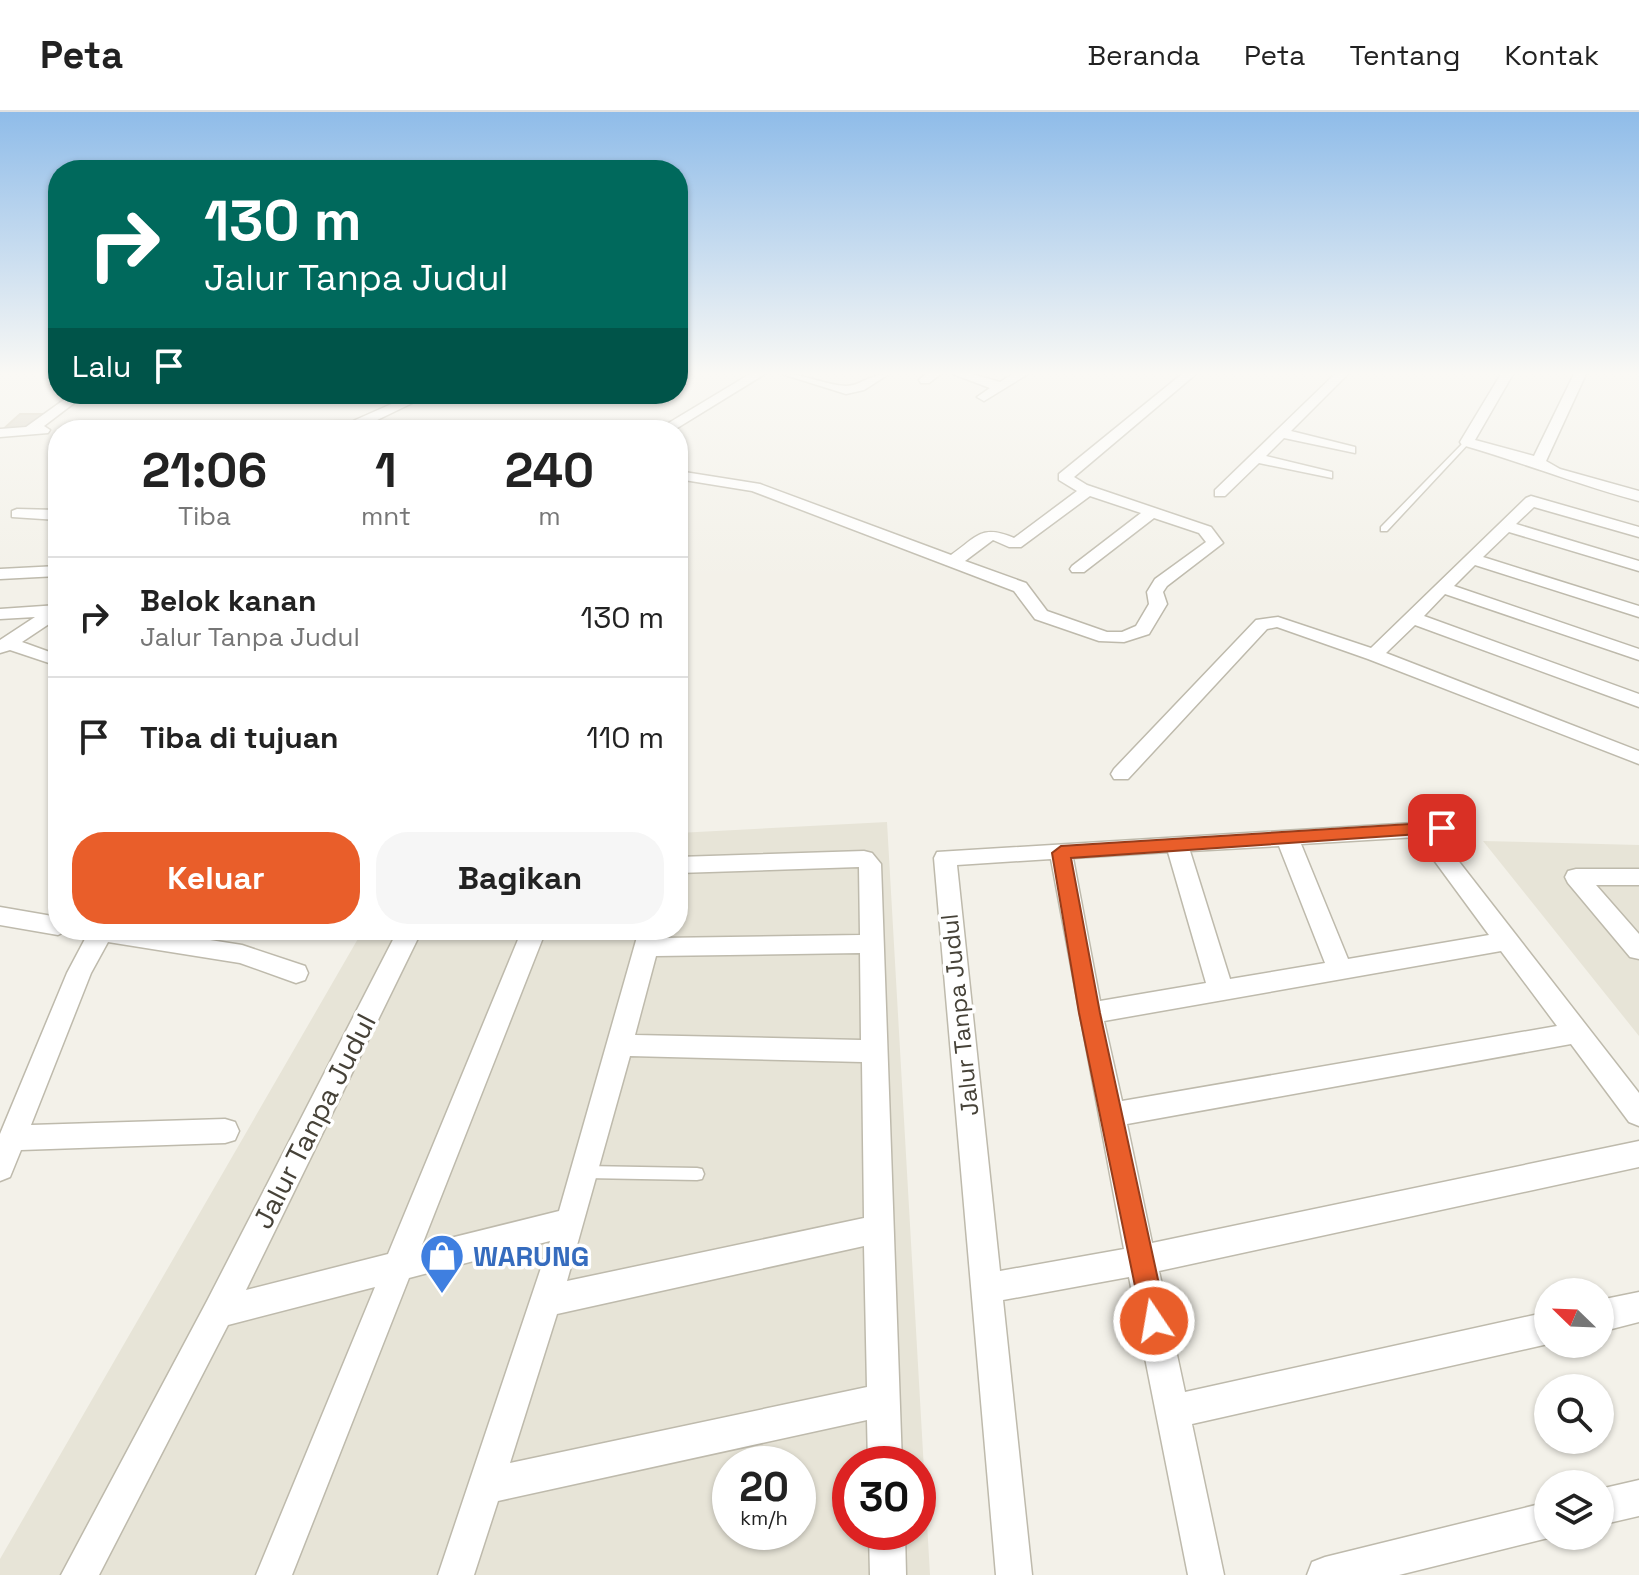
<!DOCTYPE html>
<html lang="id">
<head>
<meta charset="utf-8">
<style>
  :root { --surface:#fff; --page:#f6f6f6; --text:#222; --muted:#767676; --line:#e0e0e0; --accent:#e95e2a }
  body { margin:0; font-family:"Space Grotesk",sans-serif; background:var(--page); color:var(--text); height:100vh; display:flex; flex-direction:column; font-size:30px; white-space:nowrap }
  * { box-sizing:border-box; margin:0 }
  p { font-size:26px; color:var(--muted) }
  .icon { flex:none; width:44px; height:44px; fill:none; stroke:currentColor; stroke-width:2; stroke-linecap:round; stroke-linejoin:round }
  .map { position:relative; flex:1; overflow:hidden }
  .details { position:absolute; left:48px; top:308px; width:640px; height:520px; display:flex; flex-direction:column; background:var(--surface); border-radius:32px; box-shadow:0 2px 6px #0004 }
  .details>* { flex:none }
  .banner { position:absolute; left:48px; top:48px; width:640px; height:244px; border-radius:32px; box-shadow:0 2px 6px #0004; background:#00695c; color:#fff; overflow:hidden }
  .needle { width:52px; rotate:293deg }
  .fabs { position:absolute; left:1534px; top:1166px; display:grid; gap:16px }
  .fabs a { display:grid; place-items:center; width:80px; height:80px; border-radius:50%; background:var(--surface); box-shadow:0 2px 6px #0004; font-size:40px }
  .speed { position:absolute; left:712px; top:1334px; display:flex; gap:16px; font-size:40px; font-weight:700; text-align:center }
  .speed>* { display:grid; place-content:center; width:104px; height:104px; border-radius:50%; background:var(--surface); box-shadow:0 2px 6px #0004; line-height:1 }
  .speed small { font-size:20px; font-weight:400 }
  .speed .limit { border:12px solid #d22; background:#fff; color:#111 }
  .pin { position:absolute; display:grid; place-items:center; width:68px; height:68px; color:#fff; margin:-34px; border-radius:16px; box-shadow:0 4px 12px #0006 }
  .me { position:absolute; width:88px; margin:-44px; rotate:348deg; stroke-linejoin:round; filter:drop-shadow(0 0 6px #0008) }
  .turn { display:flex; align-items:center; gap:28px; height:168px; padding:0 24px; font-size:36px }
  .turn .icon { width:104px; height:104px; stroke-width:2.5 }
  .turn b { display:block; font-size:56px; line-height:68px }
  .then { display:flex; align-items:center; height:76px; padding:0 24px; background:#0003; gap:16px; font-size:30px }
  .eta { display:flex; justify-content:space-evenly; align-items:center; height:136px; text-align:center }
  .eta b { font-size:48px; font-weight:800; line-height:56px }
  .action { display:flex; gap:16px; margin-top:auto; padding:16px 24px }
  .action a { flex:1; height:92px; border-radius:32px; background:var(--accent); color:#fff; font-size:32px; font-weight:800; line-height:92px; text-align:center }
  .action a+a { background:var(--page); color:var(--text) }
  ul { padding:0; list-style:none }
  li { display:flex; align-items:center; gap:24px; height:120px; padding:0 24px; border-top:2px solid var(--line) }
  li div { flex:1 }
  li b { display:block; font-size:30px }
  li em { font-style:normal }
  header { display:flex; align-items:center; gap:48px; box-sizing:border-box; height:112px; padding:0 40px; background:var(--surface); border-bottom:2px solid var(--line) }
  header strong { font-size:38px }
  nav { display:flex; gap:44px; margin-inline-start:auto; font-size:28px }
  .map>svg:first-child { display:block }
</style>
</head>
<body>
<header>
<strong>Peta</strong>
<nav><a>Beranda</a><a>Peta</a><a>Tentang</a><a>Kontak</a></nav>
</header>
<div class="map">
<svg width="1639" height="1463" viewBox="0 0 1639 1463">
  <rect width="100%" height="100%" fill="#f3f1e9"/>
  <path fill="#e7e4d7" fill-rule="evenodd" d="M887 710 930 1463H0V1447L363 818H678V721ZM730 1352H798V1420H730ZM850 1352H918V1420H850Z
    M1483 729 1639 733V924Z"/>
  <path fill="#d4cebf" stroke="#cec7b3" stroke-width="2" d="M20 302H43L21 319 0 320Z"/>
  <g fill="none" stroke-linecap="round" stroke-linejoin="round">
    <g stroke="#bebaac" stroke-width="3">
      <path id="service" d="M1465 329 1470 330 1387 419H1381V415Z
        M585 1054 697 1056 702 1057 704 1062 702 1067 697 1068 585 1066 580 1065 578 1060 580 1055Z"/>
    </g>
    <g stroke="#bebaac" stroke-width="3">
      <path id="minor" d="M750 262H765L674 318H657Z
        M782 262C805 262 825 273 846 274 860 274 870 262 889 262L864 278 846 282Z
        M926 262H941L929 271H921L919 268Z
        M953 262H972L1000 270 1013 262H1028L984 289 977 285 990 276Z
        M1182 262H1196L1074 365 1087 373 1211 415 1223 431 1167 474 1163 480 1167 492 1149 522 1124 530 1099 529 1035 507 1014 479 752 379 678 367V359L760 372 951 443C977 425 981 412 1014 426L1077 379 1059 368V362ZM1090 384 1141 401 1072 454 1070 457 1072 460H1084L1154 406 1199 421 1206 430 1155 467 1147 480 1149 492 1136 514 1122 520H1107L1047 499 1026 471 965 449 993 428 1009 435H1021Z
        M1335 262H1348L1291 319 1355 335V341L1284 326 1266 344 1332 360V366L1259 351 1225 384H1215V378Z
        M1501 262H1513L1475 328 1534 344 1574 262H1586L1546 349 1560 357 1639 379V389C1578 373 1522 350 1462 333L1460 330Z
        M72 282H86L44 314 50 318 48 321 0 325V317L26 315Z
        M414 282H431L371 311 396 314 403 318H61L68 314 353 309Z
        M1531 384 1639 415V425L1534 395 1516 412 1639 449V459L1509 420 1483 445 1639 494V505L1475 453 1454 474 1639 537V548L1445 482 1424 504 1639 582V595L1415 513 1386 541 1639 639V652L1368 547 1277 515 1267 517 1128 667H1114L1111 662 1114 657 1256 508 1278 505 1371 536 1526 386Z
        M17 397 58 398V408L12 405V399Z
        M58 454V464L0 467V457Z
        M58 493V506L22 530 58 543V554L10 538 0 541V528L35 505 0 507V497Z
        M1463 708 1471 710 1474 715 1471 720 1439 724 1639 981V1014L1629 1010 1571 932 1127 1012 1152 1131 1639 1029V1055L1159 1159 1185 1280 1548 1200V1232L1192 1312 1224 1463H1188L1129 1165 1003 1188 1032 1463H996L934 746 937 740ZM1417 725 1489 823 1348 847 1301 732ZM1279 734 1325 851 1230 867 1190 739ZM1168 740 1206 871 1100 889 1073 746ZM1051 747 1124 1137 1000 1159 957 753ZM1501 839 1557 914 1122 989 1104 909Z
        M864 739 872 741 881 752 902 1352H868L867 1308 498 1389 474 1463H438L550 1129 409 1166 292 1463H256L375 1175 228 1213 99 1463H61L207 1189 398 818H422L246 1178 388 1142 522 818H546L422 1133 559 1099 639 818H663L661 826 860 823 859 755 678 761V745ZM860 841 861 928 635 923 656 844ZM630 944 862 950 864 1106 567 1169ZM864 1134 867 1275 510 1351 557 1202Z
        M1576 757H1639V773H1596L1639 822V847L1630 845 1568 771 1565 765 1568 759Z
        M0 795 58 805V818H68L58 823 0 813Z
        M72 818H146L242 833 305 854 308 861 305 868 296 871 240 851 108 830 91 861 31 1013 225 1007 235 1010 239 1019 235 1028 225 1031 21 1038 10 1065 0 1069V1022L67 861 85 827 76 824Z
        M1639 1180V1210L1600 1220V1188Z
        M1639 1368V1404L1600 1413V1377Z
        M1548 1390V1424H1552L1548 1426 1399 1463H1307L1312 1450 1325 1445Z
        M869 1420H905L906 1463H870Z"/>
    </g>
    <use href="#service" fill="#fff" fill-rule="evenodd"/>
    <use href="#minor" fill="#fff" fill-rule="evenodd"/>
  </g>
  <linearGradient id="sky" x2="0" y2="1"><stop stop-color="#8fbce9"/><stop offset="0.56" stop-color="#faf9f5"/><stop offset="1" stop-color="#faf9f5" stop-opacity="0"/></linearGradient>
  <rect width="1639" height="467" fill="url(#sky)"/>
  <path fill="#e95e2a" stroke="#973d1b" stroke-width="2" d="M1442 710 1451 716 1449 720 1071 746 1100 901 1167 1209 1163 1218 1154 1222 1144 1218 1079 901 1052 741 1061 734Z"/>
  <defs>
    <g id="shop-pin" transform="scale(2.3)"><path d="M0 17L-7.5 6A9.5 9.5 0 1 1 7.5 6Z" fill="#3f7fe0" stroke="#fff"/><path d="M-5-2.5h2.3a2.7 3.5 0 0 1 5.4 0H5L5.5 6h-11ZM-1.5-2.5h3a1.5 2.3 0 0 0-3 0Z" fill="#fff"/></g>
  </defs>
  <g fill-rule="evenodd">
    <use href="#shop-pin" x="442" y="1144"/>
  </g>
  <g text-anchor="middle" stroke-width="7" stroke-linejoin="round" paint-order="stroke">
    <g font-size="24" fill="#464238" stroke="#fff">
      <text transform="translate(960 903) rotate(-96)" y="8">Jalur Tanpa Judul</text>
    </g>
    <g font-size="28" fill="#464238" stroke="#fff">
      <text transform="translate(314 1009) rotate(-63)" y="10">Jalur Tanpa Judul</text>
    </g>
    <g font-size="28" font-weight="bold" fill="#366cbe" stroke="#fff" text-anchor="start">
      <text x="473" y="1154">WARUNG</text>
    </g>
  </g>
</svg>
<div class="fabs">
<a><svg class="needle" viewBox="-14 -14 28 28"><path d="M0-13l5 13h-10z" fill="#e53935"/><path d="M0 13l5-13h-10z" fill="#767676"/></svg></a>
<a><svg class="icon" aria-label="search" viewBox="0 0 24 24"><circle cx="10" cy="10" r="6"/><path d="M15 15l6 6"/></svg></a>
<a><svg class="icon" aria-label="layers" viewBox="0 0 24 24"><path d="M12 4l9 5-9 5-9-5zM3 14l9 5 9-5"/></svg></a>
</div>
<div class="speed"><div>20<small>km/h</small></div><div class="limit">30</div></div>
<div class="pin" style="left:1442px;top:716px;background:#d93025"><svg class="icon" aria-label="arrive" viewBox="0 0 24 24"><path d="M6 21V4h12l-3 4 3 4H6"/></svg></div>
<svg class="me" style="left:1154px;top:1209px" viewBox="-20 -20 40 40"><circle r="17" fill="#e95e2a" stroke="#fff" stroke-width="3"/><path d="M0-11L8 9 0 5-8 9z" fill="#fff"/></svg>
<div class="banner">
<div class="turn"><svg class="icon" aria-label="right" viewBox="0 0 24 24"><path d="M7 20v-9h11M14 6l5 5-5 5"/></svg><div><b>130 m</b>Jalur Tanpa Judul</div></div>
<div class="then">Lalu<svg class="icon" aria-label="arrive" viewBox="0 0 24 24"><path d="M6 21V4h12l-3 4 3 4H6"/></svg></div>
</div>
<section class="details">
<div class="eta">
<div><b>21:06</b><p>Tiba</p></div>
<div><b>1</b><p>mnt</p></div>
<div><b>240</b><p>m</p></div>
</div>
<ul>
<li><svg class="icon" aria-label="right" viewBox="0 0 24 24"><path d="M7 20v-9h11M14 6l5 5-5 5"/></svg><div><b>Belok kanan</b><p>Jalur Tanpa Judul</p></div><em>130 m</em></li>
<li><svg class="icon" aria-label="arrive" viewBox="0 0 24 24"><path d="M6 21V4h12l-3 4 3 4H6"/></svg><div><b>Tiba di tujuan</b></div><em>110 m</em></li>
</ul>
<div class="action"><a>Keluar</a><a>Bagikan</a></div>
</section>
</div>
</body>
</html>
